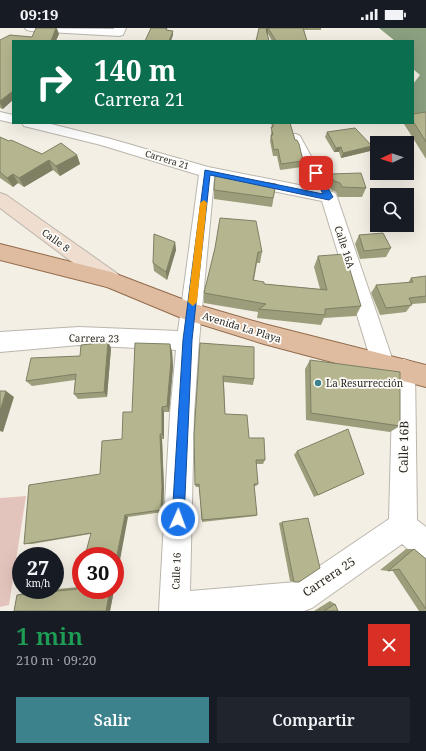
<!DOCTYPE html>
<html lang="es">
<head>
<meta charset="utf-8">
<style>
  :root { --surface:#171b24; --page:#20242c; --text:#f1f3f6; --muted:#9ea1a6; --accent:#3b828c }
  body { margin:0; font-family:"Noto Serif",serif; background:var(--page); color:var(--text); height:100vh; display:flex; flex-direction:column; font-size:15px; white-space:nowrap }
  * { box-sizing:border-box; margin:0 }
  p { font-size:13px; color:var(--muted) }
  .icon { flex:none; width:22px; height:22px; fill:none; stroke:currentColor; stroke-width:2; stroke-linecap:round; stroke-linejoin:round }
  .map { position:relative; height:583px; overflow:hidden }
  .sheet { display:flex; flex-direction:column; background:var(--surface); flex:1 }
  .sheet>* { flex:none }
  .guide { position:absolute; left:12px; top:12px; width:402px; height:84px; border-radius:0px; box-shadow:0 4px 16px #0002; background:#0b6e4f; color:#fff; overflow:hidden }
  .needle { width:26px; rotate:266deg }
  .controls { position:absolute; left:370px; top:108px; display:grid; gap:8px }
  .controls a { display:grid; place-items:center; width:44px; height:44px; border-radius:0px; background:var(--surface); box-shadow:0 4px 16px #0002; font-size:20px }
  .speed { position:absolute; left:12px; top:519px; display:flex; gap:8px; font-size:20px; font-weight:700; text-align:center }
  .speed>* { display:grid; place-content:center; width:52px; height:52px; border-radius:50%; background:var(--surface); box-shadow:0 4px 16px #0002; line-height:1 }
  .speed small { font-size:10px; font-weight:400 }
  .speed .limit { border:6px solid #d22; background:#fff; color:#111 }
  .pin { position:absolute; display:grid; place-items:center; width:34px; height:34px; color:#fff; margin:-17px; border-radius:8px; box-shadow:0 2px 6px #0006 }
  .me { position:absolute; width:44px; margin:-22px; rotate:2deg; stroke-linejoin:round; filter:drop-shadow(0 0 3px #0008) }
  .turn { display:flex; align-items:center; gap:14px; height:84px; padding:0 16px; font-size:18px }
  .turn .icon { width:52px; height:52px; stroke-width:2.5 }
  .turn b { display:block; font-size:28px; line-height:34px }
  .round { display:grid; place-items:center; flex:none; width:42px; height:42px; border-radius:0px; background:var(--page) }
  .overview { display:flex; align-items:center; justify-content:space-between; height:68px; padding:0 16px }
  h1 { font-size:24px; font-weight:600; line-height:30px; color:#1e9e55 }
  .action { display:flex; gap:8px; margin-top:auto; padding:8px 16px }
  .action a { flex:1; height:46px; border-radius:0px; background:var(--accent); color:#fff; font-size:16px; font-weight:600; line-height:46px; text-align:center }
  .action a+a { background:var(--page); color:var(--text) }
  .status { display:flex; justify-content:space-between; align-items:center; height:28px; padding:0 20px; background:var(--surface); direction:ltr }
  .status svg { height:11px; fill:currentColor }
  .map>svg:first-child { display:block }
</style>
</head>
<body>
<div class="status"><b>09:19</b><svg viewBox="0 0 49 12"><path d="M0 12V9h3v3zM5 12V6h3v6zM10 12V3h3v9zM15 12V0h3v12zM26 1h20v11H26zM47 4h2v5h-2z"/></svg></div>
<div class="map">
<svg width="426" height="583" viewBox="0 0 426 583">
  <rect width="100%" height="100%" fill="#f4efe5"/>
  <path fill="#e3c4bd" d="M26 468 9 577 0 579V470Z"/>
  <path fill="#8ba07f" d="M379 0H426V90L413 92V56L420 47 413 41V13H395Z"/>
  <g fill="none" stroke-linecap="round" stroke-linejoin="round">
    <g stroke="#bbb6ad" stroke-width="2">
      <path id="lane" d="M293 106H296L300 108 333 169 332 171H326L292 108Z"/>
    </g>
    <g stroke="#bbb6ad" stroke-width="2">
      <path id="street" d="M25 0 114 1V0H126L123 7 119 8 31 3 27 2Z
        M0 84 13 87V95H14H13L0 92Z
        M22 95H47L111 111 208 139 329 163 335 165 337 169 394 336 391 343 383 346 375 343 372 336 322 173 214 151 199 313 194 386 190 563 296 554 389 491 393 341 396 334 404 331 412 334 415 341 417 492 426 499V532L416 528 402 516 312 580 304 583H159L170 386 176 322 79 317 0 324V304L79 299 178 303 199 147 101 117 24 98Z"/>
    </g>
    <g stroke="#bbb6ad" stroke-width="2">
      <path id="secondary" d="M0 165 6 167 118 246 121 252 118 258 111 260 104 258 0 180Z"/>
    </g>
    <g stroke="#926b4b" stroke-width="2">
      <path id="primary" d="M0 216 111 244 195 276 264 296 426 337V359L264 316 184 291 107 259 0 232Z"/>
    </g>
    <use href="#lane" fill="#fff" fill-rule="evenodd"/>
    <use href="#street" fill="#fff" fill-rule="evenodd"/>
    <use href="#secondary" fill="#efddcf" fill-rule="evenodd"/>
    <use href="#primary" fill="#dfbca0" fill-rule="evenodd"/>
  </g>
  <path fill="#9c9d7b" d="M36 0H57L59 6 3 81 0 80V12L32 9Z
    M259 0H321V2H304L307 13H272L268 6Z
    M426 84V131L404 96 405 95H413V86Z
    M271 95H290L295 112 303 133 302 139 280 142 277 128H273L270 113 272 99Z
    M327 104 372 118 370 123 341 130 339 124H334L325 109Z
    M0 109 9 113 42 126 77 127 80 136 60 148 53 142 24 159 18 155 13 159 0 150Z
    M330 146 366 160 362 169H338L336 164 331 162 328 156Z
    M276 156 272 179 214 171V162Z
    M359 207 391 220 386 229 360 231 355 216Z
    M175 214 176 222 167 252 154 243 153 235Z
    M215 220 262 224 260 235H257L254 252 264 256 320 261 314 239 318 228 361 278 356 288 324 290 321 297 257 290 258 284 204 275V265Z
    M426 248V275L412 276 406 284 380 287 371 265 376 257 408 255 411 250Z
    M108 314 111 320 107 369 78 371 74 366 75 352 32 358 26 353 80 328Z
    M200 315 254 351 253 357 224 354 225 386 249 410 265 432 263 436H256L258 456 256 458H254L257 487 256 488 202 494V492L199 459H196L195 457Z
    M172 323 173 339 169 384H164V411H162L164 461 163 484 128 489 90 506 32 516H24L100 446 122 411 132 384Z
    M310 332 400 398 390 404 306 392 305 341Z
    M297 423 364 446 314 469 294 427Z
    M282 494 294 554 290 553 279 495Z
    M406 521H414L426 531V583H419L392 542 388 543 380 542Z
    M78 559 114 562 110 583H14L17 567 26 564Z
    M330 573 335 576 338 583H314Z"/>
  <path fill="#7f7f64" d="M56 0 59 6 56 13H51Z
    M268 0V6L265 7 266 1Z
    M173 3V7L171 13H169Z
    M13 63V72L3 81 0 75V73Z
    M372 118 370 123 341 130 343 125Z
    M341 119 339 124H334L336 120Z
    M77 127 80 136 60 148 56 138Z
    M49 132 53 142 24 159 19 150Z
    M13 146 18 155 13 159 7 150Z
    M175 214 176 222 167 252 166 244Z
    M108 314 111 320 107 369 104 364Z
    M170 316 172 323 173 339 169 384 167 378Z
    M6 363 14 369 3 404 0 403V383Z
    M162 379 164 384V411L162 406Z
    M160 406 162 411 164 461 163 484 161 482Z
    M125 487 128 489 115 559V537Z
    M110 562H114L110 583H106Z"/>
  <path fill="#b5b68f" stroke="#7f7f64" d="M36 0H56L51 13H13V63L0 73V12L10 7 32 9Z
    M151 0H167L166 2 173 3 169 13H145Z
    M259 0H303L307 13H276L268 0 266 1 269 13H256Z
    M426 84V114L413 93V86Z
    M273 95H290L295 112H297L299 116 303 133 281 136 278 121 274 122 271 107H273L271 99H273Z
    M355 100 372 118 343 125 341 119 336 120 327 104Z
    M0 109 9 113 11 112 42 126 61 115 77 127 56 138 49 132 19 150 13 146 7 150 0 144Z
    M361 145 366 160 342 159 340 155 334 153 330 146Z
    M215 147 276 156 273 170 214 162Z
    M220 190 256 193 262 224H258L253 252 264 254V256L327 262 318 228 345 226 361 278 325 281V287L259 281 266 276 204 265 215 220Z
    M383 205 391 220 364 223 359 207Z
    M154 206 175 214 166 244 153 235Z
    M426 248V268L409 270 412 277 386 280 376 257 413 254 411 250Z
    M108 314 104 364 74 366 76 346 26 353 31 330 80 328 81 317Z
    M135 315 170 316 171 333 167 378 162 379V406H160L162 459 161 482 125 487 115 537V528H85L91 505 24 516 29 457 100 446 102 413 122 411 123 384H132Z
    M200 315 254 319V351L223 348 225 386 247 387 249 410H264L265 432H256L258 456H254L257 487 202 492 199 456 195 457 194 407Z
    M310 332 400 344V398L311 385Z
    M0 363H6L0 383Z
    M348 401 364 446 318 467 297 423Z
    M308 490 320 540 299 554H294L282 494Z
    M414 521 426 531V581L399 541 388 543Z
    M81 546V562H110L106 583H14L17 567 77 561Z
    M335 576 338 583H324Z"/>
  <path fill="#1a73e8" stroke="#114b97" d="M205 142 323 166 312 145 316 142 318 143 333 169 329 172 210 147 192 312 184 491 182 495 178 497 174 495 172 491 183 312Z"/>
  <path fill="#f59e0b" d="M204 172 207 175 197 274 193 278 188 274 200 175Z"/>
  <circle fill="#3b828c" stroke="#fffdf9" stroke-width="1.5" cx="318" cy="355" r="4"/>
  <g text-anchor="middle" stroke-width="3.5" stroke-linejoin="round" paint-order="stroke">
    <g font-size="9" fill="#292724" stroke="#fffdf9">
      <text transform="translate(167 132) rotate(17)" y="3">Carrera 21</text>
    </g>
    <g font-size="10" fill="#292724" stroke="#fffdf9">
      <text transform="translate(56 212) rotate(36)" y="4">Calle 8</text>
      <text transform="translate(345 219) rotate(72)" y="4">Calle 16A</text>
      <text transform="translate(242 299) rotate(17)" y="4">Avenida La Playa</text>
      <text transform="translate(94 310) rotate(1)" y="4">Carrera 23</text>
      <text transform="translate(176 543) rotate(-88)" y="4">Calle 16</text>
    </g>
    <g font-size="10" fill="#292724" stroke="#fffdf9" text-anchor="start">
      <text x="326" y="359">La Resurrección</text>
    </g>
    <g font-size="12" fill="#292724" stroke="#fffdf9">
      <text transform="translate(404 419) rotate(-89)" y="4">Calle 16B</text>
      <text transform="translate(329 549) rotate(-34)" y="4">Carrera 25</text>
    </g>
  </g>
</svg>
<div class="controls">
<a><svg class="needle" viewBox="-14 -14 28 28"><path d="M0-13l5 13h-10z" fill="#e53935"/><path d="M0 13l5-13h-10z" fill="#9ea1a6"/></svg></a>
<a><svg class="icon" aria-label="search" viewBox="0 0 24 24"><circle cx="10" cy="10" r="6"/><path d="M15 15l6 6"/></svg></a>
</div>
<div class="speed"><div>27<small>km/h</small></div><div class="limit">30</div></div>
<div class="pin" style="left:316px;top:145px;background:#d93025"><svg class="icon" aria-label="arrive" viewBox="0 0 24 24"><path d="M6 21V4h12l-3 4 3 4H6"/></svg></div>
<svg class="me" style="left:178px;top:491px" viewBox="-20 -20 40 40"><circle r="17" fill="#1a73e8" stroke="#fff" stroke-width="3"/><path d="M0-11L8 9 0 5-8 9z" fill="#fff"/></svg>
<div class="guide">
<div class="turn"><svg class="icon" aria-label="right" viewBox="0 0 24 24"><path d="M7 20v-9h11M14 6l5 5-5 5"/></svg><div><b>140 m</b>Carrera 21</div></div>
</div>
</div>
<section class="sheet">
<div class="overview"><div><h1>1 min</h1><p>210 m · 09:20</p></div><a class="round" style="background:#d93025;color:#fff"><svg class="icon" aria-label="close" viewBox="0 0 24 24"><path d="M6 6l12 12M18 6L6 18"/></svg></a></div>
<div class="action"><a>Salir</a><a>Compartir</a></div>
</section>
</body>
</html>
